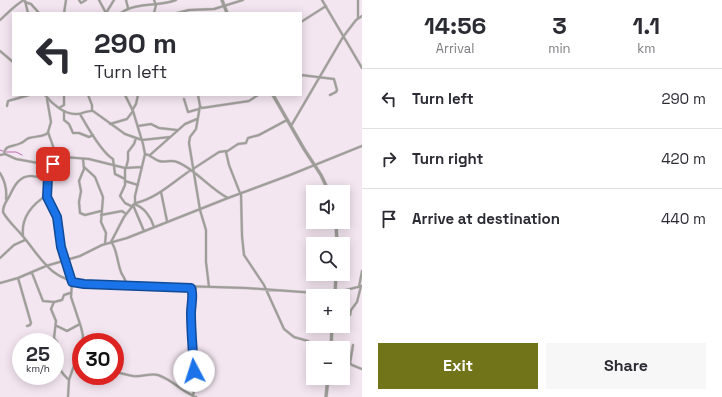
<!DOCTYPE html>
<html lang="en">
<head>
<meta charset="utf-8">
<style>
  :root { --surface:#fff; --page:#f7f7f7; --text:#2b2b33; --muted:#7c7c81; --line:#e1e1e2; --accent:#72741a }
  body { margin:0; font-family:"Space Grotesk",sans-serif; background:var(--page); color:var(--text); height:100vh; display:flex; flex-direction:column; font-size:15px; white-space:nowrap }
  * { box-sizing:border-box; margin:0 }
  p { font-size:13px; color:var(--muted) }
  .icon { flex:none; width:22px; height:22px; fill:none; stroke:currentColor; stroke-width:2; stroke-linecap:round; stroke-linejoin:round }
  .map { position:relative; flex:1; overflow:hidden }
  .drawer { display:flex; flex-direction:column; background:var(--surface); width:360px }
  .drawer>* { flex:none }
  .top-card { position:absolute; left:12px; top:12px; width:290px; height:84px; border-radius:0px; box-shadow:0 2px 10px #0003; background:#fff; color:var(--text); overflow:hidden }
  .controls { position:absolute; left:306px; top:185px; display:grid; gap:8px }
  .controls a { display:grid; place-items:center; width:44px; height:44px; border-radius:0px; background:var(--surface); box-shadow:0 2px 10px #0003; font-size:20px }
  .speed { position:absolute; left:12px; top:333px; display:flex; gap:8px; font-size:20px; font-weight:700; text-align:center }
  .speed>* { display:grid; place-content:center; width:52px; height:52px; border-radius:50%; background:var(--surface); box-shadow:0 2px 10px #0003; line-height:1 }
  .speed small { font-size:10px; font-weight:400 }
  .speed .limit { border:6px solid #d22; background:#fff; color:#111 }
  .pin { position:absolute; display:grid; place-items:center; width:34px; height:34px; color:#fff; margin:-17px; border-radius:8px; box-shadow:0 2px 6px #0006 }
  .me { position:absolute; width:44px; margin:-22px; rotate:355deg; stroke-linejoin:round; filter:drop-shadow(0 0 3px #0008) }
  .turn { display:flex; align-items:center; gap:14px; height:84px; padding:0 16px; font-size:18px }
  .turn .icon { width:52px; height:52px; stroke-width:2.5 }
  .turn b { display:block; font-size:28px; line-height:34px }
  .eta { display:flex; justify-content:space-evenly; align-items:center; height:68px; text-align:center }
  .eta b { font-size:24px; font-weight:700; line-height:28px }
  .button { display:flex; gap:8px; margin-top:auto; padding:8px 16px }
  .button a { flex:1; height:46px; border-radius:0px; background:var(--accent); color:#fff; font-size:16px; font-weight:700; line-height:46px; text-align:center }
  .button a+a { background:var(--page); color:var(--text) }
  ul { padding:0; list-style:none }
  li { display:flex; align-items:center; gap:12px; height:60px; padding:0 16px; border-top:1px solid var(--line) }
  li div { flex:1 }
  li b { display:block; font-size:15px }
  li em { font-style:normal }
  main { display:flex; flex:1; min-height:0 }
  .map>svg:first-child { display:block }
</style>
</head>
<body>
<main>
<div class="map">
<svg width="362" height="397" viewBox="0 0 362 397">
  <rect width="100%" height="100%" fill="#f4e6f1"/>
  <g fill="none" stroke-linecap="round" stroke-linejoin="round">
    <path stroke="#ba6cae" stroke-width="1" d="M0 150 5 152H16L22 155"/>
    <g stroke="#d0c4cd" stroke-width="3">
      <path id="minor" d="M79 0 81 3 86 0
        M99 0 106 13
        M126 0 128 8
        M154 0 156 5 154 13
        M322 0 362 68
        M358 0V18
        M25 1 28 13
        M25 2 31 4 39 13
        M64 13 66 0
        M106 13 114 0
        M121 13C136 2 158 7 176 0
        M177 13 189 10 214 9 243 0
        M0 20C8 13 15 5 24 0
        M301 22 326 6
        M0 51 13 62
        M301 75 334 79 337 90 336 92 330 95
        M45 95C52 104 65 115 77 114 83 114 87 110 93 111L125 134 142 140 170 137
        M88 95 92 105V111
        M198 95 200 106 202 108 249 101 258 95
        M47 99 51 122 48 132 54 149V172L48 177 47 197 58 221 60 245 72 282 71 297 81 327 83 336 82 342
        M184 99 188 112 199 109
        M7 106 8 101 29 95
        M200 106 196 129 190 137 189 143 200 210 206 230V262L209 287
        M59 108 64 105V95
        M133 109 136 104 138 95
        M64 111V120L69 124 73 133H79L89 137 93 135
        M80 114C87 126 101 152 113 159L115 174 125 179
        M110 124 127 119 133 111
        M138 126 151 124 159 128 177 130
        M291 126 343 37 356 20 362 16
        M4 154C5 144 14 147 21 143 24 142 26 139 29 138 36 136 43 137 48 133
        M145 154C151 155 153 159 159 161 165 163 171 159 177 162 194 168 210 189 228 198
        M0 155 5 154 16 159 38 163H42L49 157H64L89 159 125 168 142 167
        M150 155 185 124 197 119
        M83 159 84 169 79 181 81 191 79 202 80 213 85 215 101 211
        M84 167 95 177 103 197 101 222 106 233 105 244
        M125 168V185L120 196 125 203 131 206
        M126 168 128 160V152L134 144 136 138
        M193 169 219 152 226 151
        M0 173C5 181 7 190 6 199
        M48 177C42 178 38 177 32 176 20 175 14 186 10 195 7 201 3 204 3 212 7 220 15 227 21 234 41 257 49 280 84 283L246 288 330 294 362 286
        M125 181 138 185
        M161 192 167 221
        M240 193 229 165 226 152 238 144 246 143 248 138 259 135 287 120
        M241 193 242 236 244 255 264 285 284 329 294 337 308 341 320 348
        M136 203C157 198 173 182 191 170
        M134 204C144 207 151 217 154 227
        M133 205 144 231
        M101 215 122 211 126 214
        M23 235C21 217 33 204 47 195
        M111 242 124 217 135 203V196L145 154 143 144 133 111 125 95
        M112 243C117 251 117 260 120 269 121 275 126 278 126 284
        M0 258 14 245 25 240
        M32 273 43 301 54 302 51 309 56 321 54 338 57 342V347L60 352C54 363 61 373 69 380
        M18 278 31 323 30 325 27 326
        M0 283 18 278 46 266 80 256 102 245 127 238 228 198 290 175 362 146
        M359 287 362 271
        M54 302 62 300 64 295 70 293
        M350 315 351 310 357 302 361 286
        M57 326 67 331 80 324
        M353 345 350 363 352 365 362 369
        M115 372C121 373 127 375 133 376 142 377 150 373 158 375 173 380 182 392 196 397
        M68 397 69 380 81 345
        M193 397C194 389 195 380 194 372 194 356 185 298 196 288"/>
    </g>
    <g stroke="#d0c4cd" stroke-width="4">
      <path id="tertiary" d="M222 0 227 13
        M273 95 304 149 321 175 329 192
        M336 222 337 244
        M335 296 336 274
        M331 348 332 326
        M326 397 328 378"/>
    </g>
    <use href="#minor" stroke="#9d9e97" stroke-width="2"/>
    <use href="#tertiary" stroke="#9d9e97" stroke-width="3"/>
  </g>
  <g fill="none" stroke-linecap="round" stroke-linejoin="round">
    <g stroke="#114b97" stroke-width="10">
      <path id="route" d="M53 164 54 172 48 177 47 197 57 217 61 247 72 282 84 284 191 288C194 294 191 305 191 313 191 332 193 351 194 371"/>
    </g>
    <use href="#route" stroke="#1a73e8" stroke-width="7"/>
  </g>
</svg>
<div class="controls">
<a><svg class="icon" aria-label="sound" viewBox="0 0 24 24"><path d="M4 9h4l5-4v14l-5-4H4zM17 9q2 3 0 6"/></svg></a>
<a><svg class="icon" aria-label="search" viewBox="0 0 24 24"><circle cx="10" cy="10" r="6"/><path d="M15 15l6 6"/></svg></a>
<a>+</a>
<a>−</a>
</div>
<div class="speed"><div>25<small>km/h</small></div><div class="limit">30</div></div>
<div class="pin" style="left:53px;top:164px;background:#d93025"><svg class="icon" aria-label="arrive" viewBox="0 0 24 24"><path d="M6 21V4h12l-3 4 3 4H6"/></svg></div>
<svg class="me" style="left:194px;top:371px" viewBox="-20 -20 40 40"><circle r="19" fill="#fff"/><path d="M0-13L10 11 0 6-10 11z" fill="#1a73e8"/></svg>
<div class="top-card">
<div class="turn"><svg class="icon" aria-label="left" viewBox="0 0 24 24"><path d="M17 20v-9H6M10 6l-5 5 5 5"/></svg><div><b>290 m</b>Turn left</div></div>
</div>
</div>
<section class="drawer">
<div class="eta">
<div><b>14:56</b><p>Arrival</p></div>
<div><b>3</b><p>min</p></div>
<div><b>1.1</b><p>km</p></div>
</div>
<ul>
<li><svg class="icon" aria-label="left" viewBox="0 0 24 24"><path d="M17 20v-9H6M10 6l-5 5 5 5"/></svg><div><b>Turn left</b></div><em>290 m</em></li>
<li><svg class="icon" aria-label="right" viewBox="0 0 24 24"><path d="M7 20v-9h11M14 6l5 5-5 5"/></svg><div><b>Turn right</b></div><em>420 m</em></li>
<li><svg class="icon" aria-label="arrive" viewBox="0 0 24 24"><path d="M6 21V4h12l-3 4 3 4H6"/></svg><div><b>Arrive at destination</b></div><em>440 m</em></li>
</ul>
<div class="button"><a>Exit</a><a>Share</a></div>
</section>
</main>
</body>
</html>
